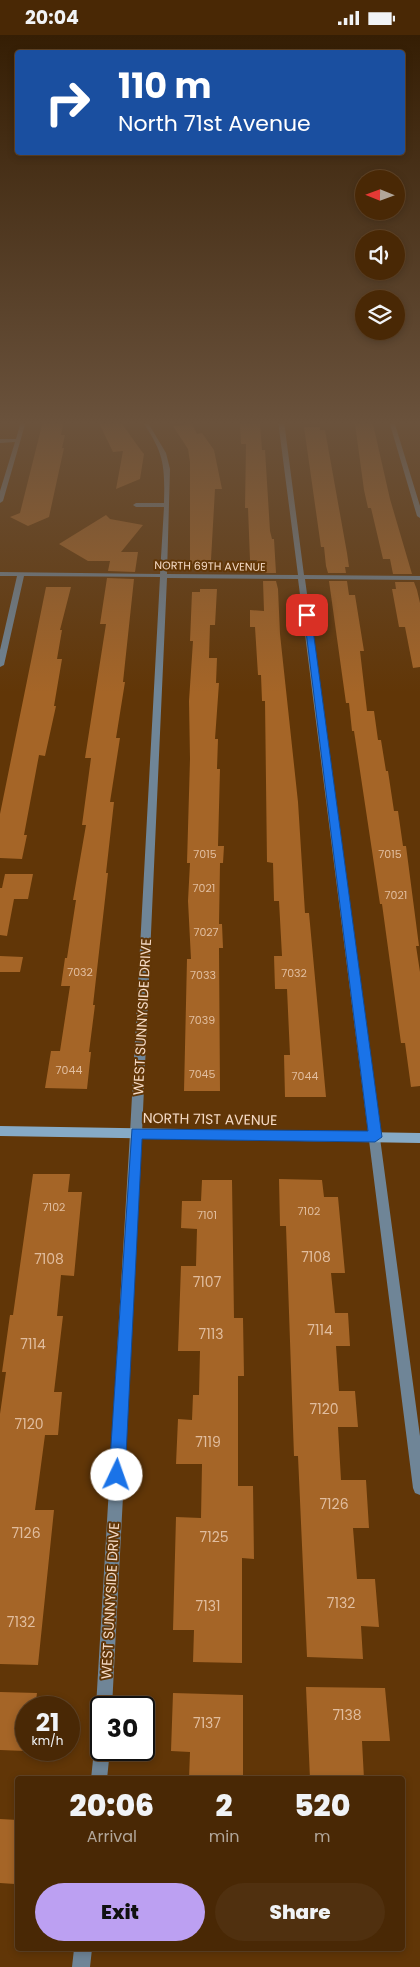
<!DOCTYPE html>
<html lang="en">
<head>
<meta charset="utf-8">
<style>
  :root { --surface:#492805; --page:#50300f; --text:#f1f3f6; --muted:#b1a69a; --line:#614427; --accent:#bca0f2 }
  body { margin:0; font-family:Poppins,sans-serif; background:var(--page); color:var(--text); height:100vh; display:flex; flex-direction:column; font-size:19px; white-space:nowrap }
  * { box-sizing:border-box; margin:0 }
  p { font-size:16px; color:var(--muted) }
  .icon { flex:none; width:28px; height:28px; fill:none; stroke:currentColor; stroke-width:2; stroke-linecap:round; stroke-linejoin:round }
  .map { position:relative; flex:1; overflow:hidden }
  .side { position:absolute; left:15px; top:1741px; width:390px; height:175px; display:flex; flex-direction:column; background:var(--surface); border-radius:5px; box-shadow:0 2px 8px #0003,0 0 0 1px var(--line) }
  .side>* { flex:none }
  .top-card { position:absolute; left:15px; top:15px; width:390px; height:105px; border-radius:5px; box-shadow:0 2px 8px #0003,0 0 0 1px var(--line); background:#1a4fa0; color:#fff; overflow:hidden }
  .needle { width:32px; rotate:271deg }
  .controls { position:absolute; left:355px; top:135px; display:grid; gap:10px }
  .controls a { display:grid; place-items:center; width:50px; height:50px; border-radius:50%; background:var(--surface); box-shadow:0 2px 8px #0003,0 0 0 1px var(--line); font-size:25px }
  .speed { position:absolute; left:15px; top:1661px; display:flex; gap:10px; font-size:25px; font-weight:700; text-align:center }
  .speed>* { display:grid; place-content:center; width:65px; height:65px; border-radius:50%; background:var(--surface); box-shadow:0 2px 8px #0003,0 0 0 1px var(--line); line-height:1 }
  .speed small { font-size:12px; font-weight:400 }
  .speed .limit { border:2px solid #111; border-radius:8px; background:#fff; color:#111 }
  .pin { position:absolute; display:grid; place-items:center; width:42px; height:42px; color:#fff; margin:-21px; border-radius:10px; box-shadow:0 2px 8px #0006 }
  .me { position:absolute; width:55px; margin:-28px; rotate:3deg; stroke-linejoin:round; filter:drop-shadow(0 0 4px #0008) }
  .turn { display:flex; align-items:center; gap:18px; height:105px; padding:0 20px; font-size:22px }
  .turn .icon { width:65px; height:65px; stroke-width:2.5 }
  .turn b { display:block; font-size:35px; line-height:42px }
  .eta { display:flex; justify-content:space-evenly; align-items:center; height:85px; text-align:center }
  .eta b { font-size:30px; font-weight:800; line-height:35px }
  .action { display:flex; gap:10px; margin-top:auto; padding:10px 20px }
  .action a { flex:1; height:58px; border-radius:30px; background:var(--accent); color:#111; font-size:20px; font-weight:800; line-height:58px; text-align:center }
  .action a+a { background:var(--page); color:var(--text) }
  .status { display:flex; justify-content:space-between; align-items:center; height:35px; padding:0 25px; background:var(--surface); direction:ltr }
  .status svg { height:14px; fill:currentColor }
  .map>svg:first-child { display:block }
</style>
</head>
<body>
<div class="status"><b>20:04</b><svg viewBox="0 0 49 12"><path d="M0 12V9h3v3zM5 12V6h3v6zM10 12V3h3v9zM15 12V0h3v12zM26 1h20v11H26zM47 4h2v5h-2z"/></svg></div>
<div class="map">
<svg width="420" height="1932" viewBox="0 0 420 1932">
  <rect width="100%" height="100%" fill="#613607"/>
  <path fill="#a56527" d="M43 386H64L61 400H65L62 413H64L49 482 28 491 10 482 20 478Z
    M98 386H120L140 414 144 419 140 444 116 454 123 416 113 417Z
    M240 388H260L262 415H265L270 496 272 504H274L276 538H262V530H257V525H250L248 473H245L246 409H241Z
    M192 389 197 399 202 398 214 415 222 454H215L211 525H207V529H190V427L188 414 173 391Z
    M355 389H373L390 464 412 539H393L390 524H383L371 473H368L364 455Z
    M304 392H320V395H325L347 518 349 532H345L346 538H328L326 531 324 512H321Z
    M106 480 110 484 143 490 121 517H138L135 537 108 536 110 526H88L59 509Z
    M107 543 134 544 123 647H125L116 703H120L110 767H114L106 838H108L93 970H95L89 1017H91L87 1054 45 1053 51 1016H60L70 951H61L65 923H67L76 865H73L86 790H82L91 723H85L106 589H100Z
    M263 546H276L278 554 280 599 298 767 305 878H309L326 1062H285L284 1020H290L287 954H275L274 921H282L279 866H274L273 828 267 827 265 666H262L261 640H258L255 592H250V575L264 576Z
    M329 546H347L349 560H355L364 616H360L367 676H374L378 705H381L386 736H388L394 776H398L403 811H406L419 911H416L420 937V1051L411 1052 405 1008H401L382 869H380L354 696H352L349 668H346Z
    M395 547H414L417 555 420 568V632L413 633 405 592H399L392 554H396Z
    M46 552H71L60 595H62L57 624H62L54 671H56L45 721 39 720 24 800H27L22 824 0 823V779Z
    M200 554H217L215 590H210L209 623H217L216 648H219L215 704H218L217 734H220L218 811H224L223 828H220L219 889H222L223 913H219L220 1056H184L187 924H191L188 866 190 828H187L190 724 189 666 193 606H190L192 557H200Z
    M5 839H33L28 864H14L7 901 0 900V853H2Z
    M0 921 23 922 20 937H0Z
    M33 1139H70L68 1157H82L74 1241 61 1240 57 1281H63L54 1357H62L58 1400H45L35 1475H54L38 1630 0 1629V1379L6 1337H2L10 1280H13Z
    M279 1144 322 1145 324 1162H338L345 1238H331L335 1278H348L350 1311H336L339 1356H355L358 1392H338L341 1445H366L369 1493H353L357 1544H375L379 1592 361 1591 363 1624 307 1622 298 1421H294L286 1191H280Z
    M202 1145H232L234 1283H243L244 1341H238V1451H253L254 1524 242 1523V1628L193 1627 194 1595H173L176 1482 201 1483 202 1429H176L178 1384 192 1385 193 1360H199L200 1316H178L181 1231H196L197 1194 181 1193 182 1166H201Z
    M306 1652 385 1653 390 1706H362L364 1744H310Z
    M0 1657 37 1658 35 1672H26V1716L0 1715Z
    M173 1658 243 1660V1744H189L190 1717 171 1716Z
    M0 1784 18 1785V1826L15 1849 0 1848Z"/>
  <g fill="none" stroke-linecap="round" stroke-linejoin="round">
    <path fill="#6f8597" fill-rule="evenodd" d="M21 386H26L3 466 0 468V456L15 407 0 408V404H16Z
      M142 386H147L166 418 170 434 167 539 298 540 278 386H284L304 540 420 541V545L305 544 420 1401V1460L415 1458 413 1453 298 544 167 543 142 1098 112 1672H101V1679L98 1678 96 1672 130 1098 160 542 24 541 4 630 0 632V615L17 541H0V537L160 539 164 472H136L133 470 136 468H164C165 430 164 418 142 386Z
      M389 386H394L420 471V483L417 481Z
      M101 1707V1715H110L107 1744H91L94 1715 96 1709Z
      M74 1914H92L90 1932H72Z"/>
    <path fill="#86aac6" fill-rule="evenodd" d="M0 1091 420 1098V1108L0 1101Z"/>
  </g>
  <linearGradient id="sky" x2="0" y2="1"><stop stop-color="#351e04"/><stop offset="0.59" stop-color="#6a523c"/><stop offset="1" stop-color="#6a523c" stop-opacity="0"/></linearGradient>
  <rect width="420" height="657" fill="url(#sky)"/>
  <path fill="#1a73e8" stroke="#114b97" d="M307 578 311 580 382 1102 375 1107 142 1104 125 1440 123 1446 117 1448 112 1446 109 1440 132 1094 368 1096 304 580Z"/>
  <g text-anchor="middle" stroke-width="4" stroke-linejoin="round" paint-order="stroke">
    <g font-size="11" fill="#f5dac5" stroke="#613607">
      <text transform="translate(210 531) rotate(1)" y="4">NORTH 69TH AVENUE</text>
    </g>
    <g font-size="11" fill="#e1bd9e">
      <text x="205" y="823">7015</text>
      <text x="390" y="823">7015</text>
      <text x="204" y="857">7021</text>
      <text x="396" y="864">7021</text>
      <text x="206" y="901">7027</text>
      <text x="80" y="941">7032</text>
      <text x="294" y="942">7032</text>
      <text x="203" y="944">7033</text>
      <text x="202" y="989">7039</text>
      <text x="69" y="1039">7044</text>
      <text x="202" y="1043">7045</text>
      <text x="305" y="1045">7044</text>
      <text x="54" y="1176">7102</text>
      <text x="309" y="1180">7102</text>
      <text x="207" y="1184">7101</text>
    </g>
    <g font-size="14" fill="#f5dac5" stroke="#613607">
      <text transform="translate(142 982) rotate(-87)" y="5">WEST SUNNYSIDE DRIVE</text>
      <text transform="translate(210 1084) rotate(1)" y="5">NORTH 71ST AVENUE</text>
      <text transform="translate(110 1566) rotate(-87)" y="5">WEST SUNNYSIDE DRIVE</text>
    </g>
    <g font-size="14" fill="#e1bd9e">
      <text x="316" y="1227">7108</text>
      <text x="49" y="1229">7108</text>
      <text x="207" y="1252">7107</text>
      <text x="320" y="1300">7114</text>
      <text x="211" y="1304">7113</text>
      <text x="33" y="1314">7114</text>
      <text x="324" y="1379">7120</text>
      <text x="29" y="1394">7120</text>
      <text x="208" y="1412">7119</text>
      <text x="334" y="1474">7126</text>
      <text x="26" y="1503">7126</text>
      <text x="214" y="1507">7125</text>
      <text x="341" y="1573">7132</text>
      <text x="208" y="1576">7131</text>
      <text x="21" y="1592">7132</text>
      <text x="347" y="1685">7138</text>
      <text x="207" y="1693">7137</text>
    </g>
  </g>
</svg>
<div class="controls">
<a><svg class="needle" viewBox="-14 -14 28 28"><path d="M0-13l5 13h-10z" fill="#e53935"/><path d="M0 13l5-13h-10z" fill="#b1a69a"/></svg></a>
<a><svg class="icon" aria-label="sound" viewBox="0 0 24 24"><path d="M4 9h4l5-4v14l-5-4H4zM17 9q2 3 0 6"/></svg></a>
<a><svg class="icon" aria-label="layers" viewBox="0 0 24 24"><path d="M12 4l9 5-9 5-9-5zM3 14l9 5 9-5"/></svg></a>
</div>
<div class="speed"><div>21<small>km/h</small></div><div class="limit">30</div></div>
<div class="pin" style="left:307px;top:580px;background:#d93025"><svg class="icon" aria-label="arrive" viewBox="0 0 24 24"><path d="M6 21V4h12l-3 4 3 4H6"/></svg></div>
<svg class="me" style="left:117px;top:1440px" viewBox="-20 -20 40 40"><circle r="19" fill="#fff"/><path d="M0-13L10 11 0 6-10 11z" fill="#1a73e8"/></svg>
<div class="top-card">
<div class="turn"><svg class="icon" aria-label="right" viewBox="0 0 24 24"><path d="M7 20v-9h11M14 6l5 5-5 5"/></svg><div><b>110 m</b>North 71st Avenue</div></div>
</div>
<section class="side">
<div class="eta">
<div><b>20:06</b><p>Arrival</p></div>
<div><b>2</b><p>min</p></div>
<div><b>520</b><p>m</p></div>
</div>
<div class="action"><a>Exit</a><a>Share</a></div>
</section>
</div>
</body>
</html>
